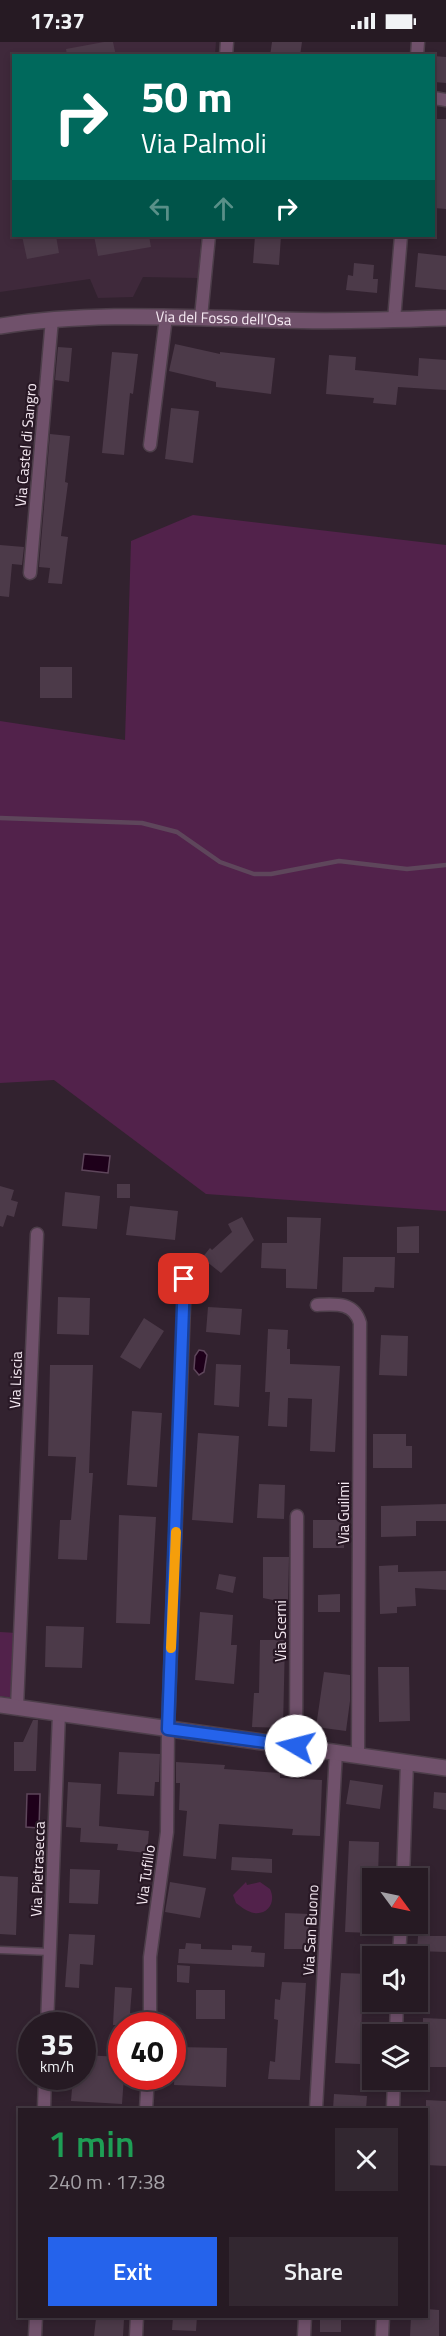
<!DOCTYPE html>
<html lang="en">
<head>
<meta charset="utf-8">
<style>
  :root { --surface:#261a23; --page:#322730; --text:#f1f3f6; --muted:#a4a1a6; --line:#423841; --accent:#2563eb }
  body { margin:0; font-family:"Titillium Web",sans-serif; background:var(--page); color:var(--text); height:100vh; display:flex; flex-direction:column; font-size:22px; white-space:nowrap }
  * { box-sizing:border-box; margin:0 }
  p { font-size:20px; color:var(--muted) }
  .icon { flex:none; width:33px; height:33px; fill:none; stroke:currentColor; stroke-width:2; stroke-linecap:round; stroke-linejoin:round }
  .map { position:relative; flex:1; overflow:hidden }
  .sheet { position:absolute; left:18px; top:2066px; width:410px; height:210px; display:flex; flex-direction:column; background:var(--surface); border-radius:0px; box-shadow:0 3px 9px #0003,0 0 0 2px var(--line) }
  .sheet>* { flex:none }
  .banner { position:absolute; left:12px; top:12px; width:423px; height:183px; border-radius:0px; box-shadow:0 3px 9px #0003,0 0 0 2px var(--line); background:#00695c; color:#fff; overflow:hidden }
  .needle { width:39px; rotate:123deg }
  .buttons { position:absolute; left:362px; top:1826px; display:grid; gap:12px }
  .buttons a { display:grid; place-items:center; width:66px; height:66px; border-radius:0px; background:var(--surface); box-shadow:0 3px 9px #0003,0 0 0 2px var(--line); font-size:30px }
  .speed { position:absolute; left:18px; top:1970px; display:flex; gap:12px; font-size:30px; font-weight:700; text-align:center }
  .speed>* { display:grid; place-content:center; width:78px; height:78px; border-radius:50%; background:var(--surface); box-shadow:0 3px 9px #0003,0 0 0 2px var(--line); line-height:1 }
  .speed small { font-size:15px; font-weight:400 }
  .speed .limit { border:9px solid #d22; background:#fff; color:#111 }
  .pin { position:absolute; display:grid; place-items:center; width:51px; height:51px; color:#fff; margin:-26px; border-radius:12px; box-shadow:0 3px 9px #0006 }
  .me { position:absolute; width:66px; margin:-33px; rotate:278deg; stroke-linejoin:round; filter:drop-shadow(0 0 4px #0008) }
  .turn { display:flex; align-items:center; gap:21px; height:126px; padding:0 30px; font-size:27px }
  .turn .icon { width:78px; height:78px; stroke-width:2.5 }
  .turn b { display:block; font-size:42px; line-height:51px }
  .lanes { display:flex; align-items:center; height:57px; padding:0 30px; background:#0003; justify-content:center; gap:30px; direction:ltr }
  .lanes .off { opacity:.35 }
  .round { display:grid; place-items:center; flex:none; width:63px; height:63px; border-radius:0px; background:var(--page) }
  .overview { display:flex; align-items:center; justify-content:space-between; height:102px; padding:0 30px }
  h1 { font-size:36px; font-weight:600; line-height:45px; color:#1e9e55 }
  .cta { display:flex; gap:12px; margin-top:auto; padding:12px 30px }
  .cta a { flex:1; height:69px; border-radius:0px; background:var(--accent); color:#fff; font-size:24px; font-weight:600; line-height:69px; text-align:center }
  .cta a+a { background:var(--page); color:var(--text) }
  .status { display:flex; justify-content:space-between; align-items:center; height:42px; padding:0 30px; background:var(--surface); direction:ltr }
  .status svg { height:16px; fill:currentColor }
  .map>svg:first-child { display:block }
</style>
</head>
<body>
<div class="status"><b>17:37</b><svg viewBox="0 0 49 12"><path d="M0 12V9h3v3zM5 12V6h3v6zM10 12V3h3v9zM15 12V0h3v12zM26 1h20v11H26zM47 4h2v5h-2z"/></svg></div>
<div class="map">
<svg width="446" height="2294" viewBox="0 0 446 2294">
  <rect width="100%" height="100%" fill="#32222f"/>
  <path fill="#3f293b" d="M0 0H216L215 13 14 14V194H201L198 236 143 235 133 255 98 256 90 237 0 250Z"/>
  <path fill="#52224b" d="M193 473 446 503V1169L206 1152 54 1038 0 1041V679L125 698 131 499Z
    M0 1590 17 1591 14 1656 0 1654Z
    M246 1840 247 1843 260 1840 270 1847C276 1859 269 1873 254 1871 248 1870 241 1865 236 1861L233 1853Z"/>
  <path fill="#1e001a" stroke="#5e465b" stroke-width="1.5" d="M84 1112 110 1114 108 1131 82 1128Z
    M199 1308 204 1309 207 1313 204 1330 199 1333 194 1327 195 1314Z
    M27 1752H40L39 1786 26 1785Z"/>
  <g fill="none" stroke-linecap="round" stroke-linejoin="round">
    <path stroke="#5e465b" stroke-width="4.5" d="M0 776 142 781 177 790 220 820 254 832H271L339 819 407 827 446 823"/>
  </g>
  <path fill="#4c3a49" d="M104 0H113L116 14H67L66 7Z
    M272 0H302L300 14H270Z
    M434 14 446 15V41L434 40Z
    M437 77H446V167L434 166V113Z
    M22 194H56L59 211 27 217Z
    M94 194H149L151 205 98 214Z
    M255 194H281L279 223 253 221Z
    M418 211 446 214V248L415 245Z
    M354 221 374 223 373 237H378L377 251 346 248 348 233 353 234Z
    M175 302 220 312V310L275 316 271 352 216 345V340L169 329Z
    M58 305 72 306 69 340 55 338Z
    M112 310 138 312 133 352 130 351 124 413 102 411Z
    M329 313 356 315 355 328 418 334 419 316 446 318V348L398 345 396 363 373 361 374 356 326 352Z
    M171 366 199 369 193 421 165 417Z
    M50 392 70 394 65 440 68 441 61 494 68 495 62 542 48 541 50 526 39 525Z
    M0 503 24 505 22 523 12 522 9 555 0 554Z
    M40 625H72V656H40Z
    M117 1142H130V1156H117Z
    M0 1144 14 1148 11 1158 18 1160 14 1175 7 1173 3 1185 0 1184Z
    M65 1150 100 1154 97 1187 62 1184Z
    M130 1164 178 1169 175 1198 126 1193Z
    M242 1175 254 1198 221 1231 202 1216 210 1206 212 1208 232 1190 228 1182Z
    M287 1175 321 1176 317 1247 286 1246V1227L261 1226 262 1201H287Z
    M419 1184V1211H397V1185Z
    M343 1215H395L394 1246 375 1245 374 1250H342Z
    M58 1255 90 1256 89 1293 57 1292Z
    M208 1265 242 1267 240 1293 206 1290Z
    M144 1276 164 1289 140 1327 120 1315Z
    M268 1287 288 1288 287 1307H290V1322L340 1324 335 1410 310 1409 312 1357 288 1356 287 1385 268 1384 270 1350H265Z
    M381 1293 408 1294 407 1334 379 1333Z
    M216 1322 241 1323 239 1365 214 1363Z
    M50 1323H93L89 1431H93L87 1518 58 1517 60 1478H71L76 1415 48 1414Z
    M132 1369 162 1371 157 1445 127 1443Z
    M198 1391 239 1394 233 1481 192 1478Z
    M373 1392H406V1404H412V1426H373Z
    M259 1442 285 1443 284 1477 257 1476Z
    M446 1462V1479H416V1494L381 1495V1464Z
    M119 1473 156 1475 150 1582 116 1581Z
    M313 1478H344V1506H313Z
    M263 1515H289L288 1561 263 1556Z
    M398 1523V1530L446 1529V1548L415 1546 416 1564 397 1565V1571L380 1572 379 1524Z
    M219 1532 236 1535 233 1551 216 1547Z
    M340 1552V1570H318V1553Z
    M200 1570 233 1573 231 1603H237L234 1642 195 1638Z
    M46 1584 84 1585 82 1626 45 1625Z
    M260 1598H285L283 1686 252 1685 254 1651H259Z
    M378 1625H409L410 1679 379 1680Z
    M324 1630 350 1633V1659L346 1689 316 1685Z
    M33 1678H38L36 1729H14V1700H23Z
    M119 1710 160 1712 159 1740H155L154 1754 117 1752Z
    M176 1720 225 1723 224 1727 280 1731V1736L322 1738 320 1794 292 1793 293 1787 219 1782 216 1817 183 1814 187 1769 179 1768 180 1741H176Z
    M350 1738 383 1743 380 1767 346 1762Z
    M68 1740 101 1742 99 1784 149 1789 147 1811 117 1808 118 1802 80 1800 81 1786 66 1785Z
    M434 1750 446 1751V1768L433 1766Z
    M349 1799 379 1800 378 1836H372V1891L345 1890Z
    M232 1815 272 1817V1831L231 1828Z
    M70 1827 100 1828 98 1862 69 1861Z
    M0 1834 18 1835 16 1893 0 1892Z
    M170 1840 206 1846 200 1876 165 1870Z
    M285 1871 309 1872 308 1907H284Z
    M69 1892 95 1893 93 1923 80 1922 79 1946 65 1945Z
    M418 1894H446V1910L417 1909Z
    M186 1901 201 1902V1907L232 1908V1903L252 1904 251 1910 265 1911 264 1925 178 1921 179 1907H185Z
    M177 1923 190 1924 189 1941 177 1940Z
    M341 1931 369 1932 368 1969H362L360 2022 335 2021Z
    M282 1940 306 1941 300 2038 268 2037 270 2019 275 2020 278 1978 274 1977 275 1957 280 1958Z
    M115 1945 132 1946 130 1971 142 1972V1983H113Z
    M196 1948H225V1977H196Z
    M423 1976 446 1977V2025H422Z
    M176 2005 227 2006 226 2045 174 2043Z
    M82 2013 122 2015V2034H124L122 2062 71 2059 73 2034H82Z
    M334 2052 367 2054 366 2067H333Z
    M426 2058 446 2059V2124L426 2123Z
    M426 2267 439 2268V2294H410L411 2274H426Z
    M173 2274H197L196 2289 172 2288Z
    M320 2274H341V2290H320Z
    M96 2276 124 2277 123 2294H94Z"/>
  <g fill="none" stroke-linecap="round" stroke-linejoin="round">
    <g stroke="#4d3e4a" stroke-width="9">
      <path id="service" d="M0 1908 50 1910"/>
    </g>
    <g stroke="#4d3e4a" stroke-width="15">
      <path id="minor" d="M226 14 227 0
        M417 14 418 0
        M434 56 446 58
        M201 275 209 194
        M394 278 401 194
        M150 403 166 275
        M30 531 52 277
        M317 1263C336 1262 354 1260 360 1281L358 1713
        M17 1665 37 1192
        M296 1704 297 1474
        M403 1836 407 1720
        M399 1914 401 1881
        M47 1983 59 1671
        M150 1983V1915L167 1790 168 1687 185 1237
        M396 1992 397 1959
        M44 2067 45 2034
        M146 2067 148 2034
        M316 2067 336 1710
        M393 2067 394 2037
        M35 2294 36 2274
        M136 2294 137 2274
        M304 2294 305 2274
        M382 2294 383 2274"/>
    </g>
    <g stroke="#4d3e4a" stroke-width="18">
      <g id="tertiary">
        <path id="s1" d="M0 284C94 269 187 276 282 278 337 280 391 278 446 276"/>
        <path d="M0 1663 446 1726"/>
      </g>
    </g>
    <use href="#service" stroke="#70516b" stroke-width="6"/>
    <use href="#minor" stroke="#70516b" stroke-width="12"/>
    <use href="#tertiary" stroke="#70516b" stroke-width="15"/>
  </g>
  <g fill="none" stroke-linecap="round" stroke-linejoin="round">
    <g stroke="#184099" stroke-width="15">
      <path id="route" d="M184 1237 168 1687 296 1704"/>
    </g>
    <use href="#route" stroke="#2563eb" stroke-width="10"/>
    <path stroke="#f59e0b" stroke-width="10" d="M171 1606 176 1490"/>
  </g>
  <g text-anchor="middle" stroke-width="4.5" stroke-linejoin="round" paint-order="stroke">
    <g font-size="15" fill="#f5e9f2" stroke="#281825">
      <text dy="5" stroke="none"><textPath href="#s1" startOffset="224">Via del Fosso dell'Osa</textPath></text>
      <text transform="translate(26 403) rotate(-85)" y="5">Via Castel di Sangro</text>
      <text transform="translate(16 1338) rotate(-88)" y="5">Via Liscia</text>
      <text transform="translate(344 1471) rotate(-90)" y="5">Via Guilmi</text>
      <text transform="translate(281 1589) rotate(-90)" y="5">Via Scerni</text>
      <text transform="translate(38 1827) rotate(-88)" y="5">Via Pietrasecca</text>
      <text transform="translate(146 1833) rotate(-82)" y="5">Via Tufillo</text>
      <text transform="translate(311 1888) rotate(-87)" y="5">Via San Buono</text>
    </g>
  </g>
</svg>
<div class="buttons">
<a><svg class="needle" viewBox="-14 -14 28 28"><path d="M0-13l5 13h-10z" fill="#e53935"/><path d="M0 13l5-13h-10z" fill="#a4a1a6"/></svg></a>
<a><svg class="icon" aria-label="sound" viewBox="0 0 24 24"><path d="M4 9h4l5-4v14l-5-4H4zM17 9q2 3 0 6"/></svg></a>
<a><svg class="icon" aria-label="layers" viewBox="0 0 24 24"><path d="M12 4l9 5-9 5-9-5zM3 14l9 5 9-5"/></svg></a>
</div>
<div class="speed"><div>35<small>km/h</small></div><div class="limit">40</div></div>
<div class="pin" style="left:184px;top:1237px;background:#d93025"><svg class="icon" aria-label="arrive" viewBox="0 0 24 24"><path d="M6 21V4h12l-3 4 3 4H6"/></svg></div>
<svg class="me" style="left:296px;top:1704px" viewBox="-20 -20 40 40"><circle r="19" fill="#fff"/><path d="M0-13L10 11 0 6-10 11z" fill="#2563eb"/></svg>
<div class="banner">
<div class="turn"><svg class="icon" aria-label="right" viewBox="0 0 24 24"><path d="M7 20v-9h11M14 6l5 5-5 5"/></svg><div><b>50 m</b>Via Palmoli</div></div>
<div class="lanes"><svg class="icon off" aria-label="left" viewBox="0 0 24 24"><path d="M17 20v-9H6M10 6l-5 5 5 5"/></svg><svg class="icon off" aria-label="ahead" viewBox="0 0 24 24"><path d="M12 20V5M6 11l6-6 6 6"/></svg><svg class="icon" aria-label="right" viewBox="0 0 24 24"><path d="M7 20v-9h11M14 6l5 5-5 5"/></svg></div>
</div>
<section class="sheet">
<div class="overview"><div><h1>1 min</h1><p>240 m · 17:38</p></div><a class="round"><svg class="icon" aria-label="close" viewBox="0 0 24 24"><path d="M6 6l12 12M18 6L6 18"/></svg></a></div>
<div class="cta"><a>Exit</a><a>Share</a></div>
</section>
</div>
</body>
</html>
